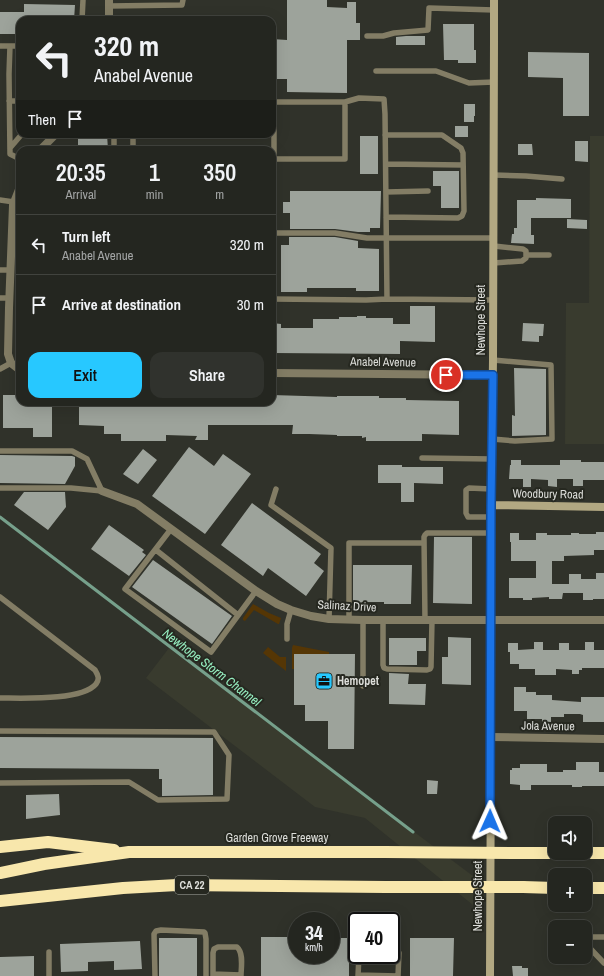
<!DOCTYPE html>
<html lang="en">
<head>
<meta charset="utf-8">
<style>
  :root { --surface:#242620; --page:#30322d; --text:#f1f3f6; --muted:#a3a5a5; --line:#41433e; --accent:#27c8ff }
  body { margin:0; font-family:"Archivo Narrow",sans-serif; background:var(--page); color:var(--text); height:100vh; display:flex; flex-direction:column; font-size:15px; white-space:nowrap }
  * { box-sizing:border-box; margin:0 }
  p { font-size:13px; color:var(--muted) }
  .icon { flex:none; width:22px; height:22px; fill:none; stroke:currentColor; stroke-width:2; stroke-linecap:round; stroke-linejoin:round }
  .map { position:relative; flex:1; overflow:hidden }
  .drawer { position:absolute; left:16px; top:146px; width:260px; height:260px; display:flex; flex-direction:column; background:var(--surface); border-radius:12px; box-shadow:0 4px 16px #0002,0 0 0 1px var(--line) }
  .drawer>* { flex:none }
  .top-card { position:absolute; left:16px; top:16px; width:260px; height:122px; border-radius:12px; box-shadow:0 4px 16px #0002,0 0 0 1px var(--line); background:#242620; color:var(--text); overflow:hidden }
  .tools { position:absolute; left:548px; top:816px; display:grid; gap:8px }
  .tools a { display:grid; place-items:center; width:44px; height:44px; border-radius:8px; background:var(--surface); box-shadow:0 4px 16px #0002,0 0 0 1px var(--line); font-size:20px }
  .speed { position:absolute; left:288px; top:912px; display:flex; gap:8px; font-size:20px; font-weight:700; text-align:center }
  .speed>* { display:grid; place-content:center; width:52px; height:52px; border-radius:50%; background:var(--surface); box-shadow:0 4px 16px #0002,0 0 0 1px var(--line); line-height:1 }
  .speed small { font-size:10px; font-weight:400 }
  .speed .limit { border:2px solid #111; border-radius:6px; background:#fff; color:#111 }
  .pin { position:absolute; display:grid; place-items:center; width:34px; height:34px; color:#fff; margin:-17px; border:2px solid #fff; border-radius:50%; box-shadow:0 1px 4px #0007 }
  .me { position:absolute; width:44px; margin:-22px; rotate:1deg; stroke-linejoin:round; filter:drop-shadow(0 0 3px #0008) }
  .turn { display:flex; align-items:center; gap:14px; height:84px; padding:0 12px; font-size:18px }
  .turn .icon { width:52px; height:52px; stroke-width:2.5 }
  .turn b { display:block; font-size:28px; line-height:34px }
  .then { display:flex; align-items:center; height:38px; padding:0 12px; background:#0003; gap:8px; font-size:15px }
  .eta { display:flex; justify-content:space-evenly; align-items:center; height:68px; text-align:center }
  .eta b { font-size:24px; font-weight:600; line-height:28px }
  .button { display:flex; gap:8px; margin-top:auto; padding:8px 12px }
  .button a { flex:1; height:46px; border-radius:12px; background:var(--accent); color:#111; font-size:16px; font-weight:600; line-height:46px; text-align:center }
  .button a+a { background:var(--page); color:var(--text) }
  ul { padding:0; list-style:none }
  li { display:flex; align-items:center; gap:12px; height:60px; padding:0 12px; border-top:1px solid var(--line) }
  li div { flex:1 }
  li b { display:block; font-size:15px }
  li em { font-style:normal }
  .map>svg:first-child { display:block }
</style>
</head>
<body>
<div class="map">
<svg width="604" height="976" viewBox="0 0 604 976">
  <rect width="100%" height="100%" fill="#30322a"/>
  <path fill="#393b2e" d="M590 136H604V444H565L566 303H589Z
    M169 648 473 876V905L365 818 315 807 146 678Z"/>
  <path fill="#553605" d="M253 604 269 613 281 618 279 624H278L254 610 245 621 243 620V618Z
    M293 645 329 652V654H294V669H292V648Z
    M268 647 280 657H286V671L263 653Z"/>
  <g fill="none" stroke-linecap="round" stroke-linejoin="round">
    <path stroke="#76a08b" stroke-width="3" d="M0 517 413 832"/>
  </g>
  <path fill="#9da39b" d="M287 0H327V7L347 8V2H356V23H360V40H347V93L287 92V79H272V39L287 40Z
    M24 4 75 5 74 20H20V34H0V12H24Z
    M443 24H474V50H476V63H458V60H444Z
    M406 36H425V45H396V37Z
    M528 52 589 53V116H563V78L528 77Z
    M464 104H475V116H474V122H464Z
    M455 126H468V137H455Z
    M89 134H107L108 150H78V138H89Z
    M360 136H378V174H360Z
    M575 141H588V162L575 161Z
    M518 144H532L533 155H518Z
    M433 171H459V208H441V186H433Z
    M290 191H381L380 228H370V232H358L335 229H290V213H283V202H290Z
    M536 198 571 199V218H531V235H534V244L511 243 512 234H514V228H517V200H536Z
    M567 219 587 220V229L567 228Z
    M289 237H335L358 241V248L379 249V291H356V288H307V292H281V245H289Z
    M410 306H435V342L400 341V354L272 353V323L281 324V328H313V319H339V317H357V316H366V318H393V324H410Z
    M523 323 544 324 543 336H539V342L522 341Z
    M514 368 546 369V435L512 436V415L515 416Z
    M3 395H20V402H52V437H33V428H3Z
    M272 395 337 397V396H379V398H406V400L459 401V435L422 434V441H366V437L362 438V436H337V435L309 434H292L293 425H208V440H195L197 436 166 435V441H121V434H104V426L79 425V402H272Z
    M189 447 214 466 223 454 251 474 205 534 152 496Z
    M143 449 157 460 138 484 123 474Z
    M0 455 72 456 75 457V466L65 484 0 483Z
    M511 460H521V465H560V460H581V462H604V480H583V486H573V479H557V487L548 486V480L531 479V487H523V479H509L510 465H511Z
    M378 465H402V467H443V484L414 483V502H401V483H378Z
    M24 492H65L66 507 48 530 14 505Z
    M252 503 321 554 314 563 324 571 306 596 268 568 263 576 221 545Z
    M109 525 144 550 142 552 146 555 129 576 91 549Z
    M596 532H604V550H594V555L564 556V561H552V584H569V574H581V579H596V573H604V599H593V600H583V593H563L562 599H549V597L532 598V600H523V598H509V578H536V561H511V542H510V533H519V540H536V533H547V535H571V533H579V534H596Z
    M434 537H472V604L433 603Z
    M153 560 232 616 212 644 132 587Z
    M353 565H412L411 604H384V602H362L361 604H353Z
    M448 637 471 638V685L442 684V657H448Z
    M389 638H426V651H417V665H389Z
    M534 642H543V650H559V643H569V650H585V642H594V650H604V668H582V670H579V674H572V670L556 669V675H535V669H519V664H510V652H508V643H518V650L534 649Z
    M294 654H355L354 749H328V721H305V705H294Z
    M389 673 409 674 408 684H426L425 705 389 704Z
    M514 687H526V692H536V695H552V700L581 702V697H604V722H583V715L580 714H564V717H551V722H542V719H527V711H514Z
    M0 737 213 738V795L162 796V779H159V769L0 768Z
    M576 762H599V772H604V786H582V787H572V785H531V790H520V785L510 784V770H512V768H520V764H547V772H563V770H576Z
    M427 780 438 781 437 794H427Z
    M59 794 60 815 26 819V795Z
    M261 937H297V955H331V938H349V976H261Z
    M159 938H197V976H159Z
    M410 938H454L453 976H410Z
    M140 941 142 969 114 970V961L88 962V971L61 972 60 944Z
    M34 956V976H0V957Z
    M512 966H522V968H528V976H513Z"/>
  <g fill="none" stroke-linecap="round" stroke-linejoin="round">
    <path stroke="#837d65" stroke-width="5.5" d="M109 6 182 5 183 0
      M82 20 83 0
      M367 36H383L394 33 428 30 429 8 494 10
      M0 46H10
      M20 46H10L9 74 10 154 20 159
      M376 71H436L469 83 494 82
      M9 101H20
      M272 102H345L359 98 384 99 385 114 387 299 493 300
      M133 134V150
      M385 135H442L461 148 463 153 464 211 462 216 458 218 386 217
      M10 148 22 134
      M114 150V134
      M274 159H345V102
      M386 164 463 165
      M494 175 526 176 562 179
      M386 192 428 191
      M0 200 14 202
      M272 233H335L367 238H494
      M274 233V102
      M11 246H20
      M526 255H549
      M494 263 522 261 526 258V251L523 249 494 246
      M0 270H10
      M0 298H9
      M272 299 366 300 387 299
      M0 369 11 363
      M492 439 515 441 552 439 551 365 493 360
      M0 451H72L87 459 102 491
      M422 458 492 459
      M0 488H71L102 491
      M276 489 271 505 331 548 329 619
      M491 517H468L466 513V490L469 488 491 489
      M171 529 125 589 211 652 256 591
      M156 550 238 615
      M0 597 95 670C98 675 100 679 96 684 82 701 22 698 0 698
      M349 620V543H424
      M383 620V665L384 668 387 669 427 670 430 669 431 667 432 620
      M425 620 424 537 425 535 427 533H491
      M287 639V624L291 610
      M363 686V620
      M0 731 214 732 229 755 227 799 158 800 129 782 0 783
      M585 937H604
      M585 943 604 963
      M391 953H399L398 976
      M213 974 241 975
      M358 975 398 976
      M49 976V952
      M155 976 154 934 156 931 161 930 204 932 205 933 206 939V976
      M213 976V953L214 949 218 947H237C244 953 241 968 241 976
      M358 976 359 955"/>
    <path stroke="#837d65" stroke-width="8" d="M109 20V0
      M41 150 43 147 56 134
      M20 187 13 205 9 308 8 354 11 363 20 370
      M272 373 493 375
      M102 491 137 504 256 591 277 604 291 610 311 616 329 619 363 620H604
      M491 737 604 739"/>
    <path stroke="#b2a882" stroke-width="8" d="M491 505 604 507
      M490 976 491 737V505L493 360 494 41V0"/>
    <path stroke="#f8e7ac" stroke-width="12" d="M0 847 48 842 114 850
      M524 853H555
      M585 853H604
      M0 873 44 864 129 852H385
      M523 887 555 888
      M585 888H604
      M0 901 123 888 177 885 386 887"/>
    <path stroke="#f8e7ac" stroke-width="12" d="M385 852 524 853
      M386 887H523"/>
  </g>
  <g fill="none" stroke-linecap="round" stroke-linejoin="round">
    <g stroke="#114b97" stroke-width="10">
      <path id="route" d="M446 375H493L491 505 490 821"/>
    </g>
    <use href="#route" stroke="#1a73e8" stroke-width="7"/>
  </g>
  <defs>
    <g id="office-square" transform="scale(0.9)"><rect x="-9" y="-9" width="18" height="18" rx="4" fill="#27c8ff" stroke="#262820"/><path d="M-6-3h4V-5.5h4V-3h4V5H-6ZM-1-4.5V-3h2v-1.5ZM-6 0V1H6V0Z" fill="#111"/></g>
  </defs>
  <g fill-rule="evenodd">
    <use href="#office-square" x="324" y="681"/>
  </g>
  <g text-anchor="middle" stroke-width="4" stroke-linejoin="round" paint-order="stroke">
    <rect fill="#262820" stroke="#a5a7a2" stroke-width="1" x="175" y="876" width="34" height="18" rx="3"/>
    <g font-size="11" font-weight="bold" fill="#dcddd9">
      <text x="192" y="889">CA 22</text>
    </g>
    <g font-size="12" fill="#dcddd9" stroke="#262820">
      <text transform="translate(481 320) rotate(-90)" y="4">Newhope Street</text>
      <text transform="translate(383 362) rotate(1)" y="4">Anabel Avenue</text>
      <text transform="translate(548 494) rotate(1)" y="4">Woodbury Road</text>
      <text transform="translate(347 606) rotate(3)" y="4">Salinaz Drive</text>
      <text transform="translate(548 726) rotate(1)" y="4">Jola Avenue</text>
      <text x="277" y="842">Garden Grove Freeway</text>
      <text transform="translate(478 896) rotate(-90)" y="4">Newhope Street</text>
    </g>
    <g font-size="12" font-weight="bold" fill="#dcddd9" stroke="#262820" text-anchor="start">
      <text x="337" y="685">Hemopet</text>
    </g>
    <g font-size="13" font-style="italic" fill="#96efc1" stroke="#262820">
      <text transform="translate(212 667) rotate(37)" y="5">Newhope Storm Channel</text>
    </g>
  </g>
</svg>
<div class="tools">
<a><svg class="icon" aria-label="sound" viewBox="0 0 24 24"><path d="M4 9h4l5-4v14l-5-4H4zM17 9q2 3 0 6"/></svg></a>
<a>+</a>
<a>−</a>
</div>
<div class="speed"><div>34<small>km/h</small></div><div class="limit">40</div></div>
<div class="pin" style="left:446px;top:375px;background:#d93025"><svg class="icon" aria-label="arrive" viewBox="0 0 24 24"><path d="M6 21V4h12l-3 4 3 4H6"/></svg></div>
<svg class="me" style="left:490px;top:821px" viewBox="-20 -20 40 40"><path d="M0-17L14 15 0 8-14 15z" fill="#1a73e8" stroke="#fff" stroke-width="4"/></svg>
<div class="top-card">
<div class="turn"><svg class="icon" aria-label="left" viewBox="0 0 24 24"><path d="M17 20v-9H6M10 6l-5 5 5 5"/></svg><div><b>320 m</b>Anabel Avenue</div></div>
<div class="then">Then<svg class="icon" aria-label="arrive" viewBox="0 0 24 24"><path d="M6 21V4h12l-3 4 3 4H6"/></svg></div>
</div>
<section class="drawer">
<div class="eta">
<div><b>20:35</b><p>Arrival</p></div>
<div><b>1</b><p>min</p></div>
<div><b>350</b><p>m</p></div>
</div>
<ul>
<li><svg class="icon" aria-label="left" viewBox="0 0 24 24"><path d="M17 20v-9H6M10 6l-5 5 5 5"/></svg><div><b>Turn left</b><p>Anabel Avenue</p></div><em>320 m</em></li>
<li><svg class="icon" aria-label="arrive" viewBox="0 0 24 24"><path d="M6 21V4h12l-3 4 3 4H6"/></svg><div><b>Arrive at destination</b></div><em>30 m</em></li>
</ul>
<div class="button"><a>Exit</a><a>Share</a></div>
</section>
</div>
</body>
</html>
